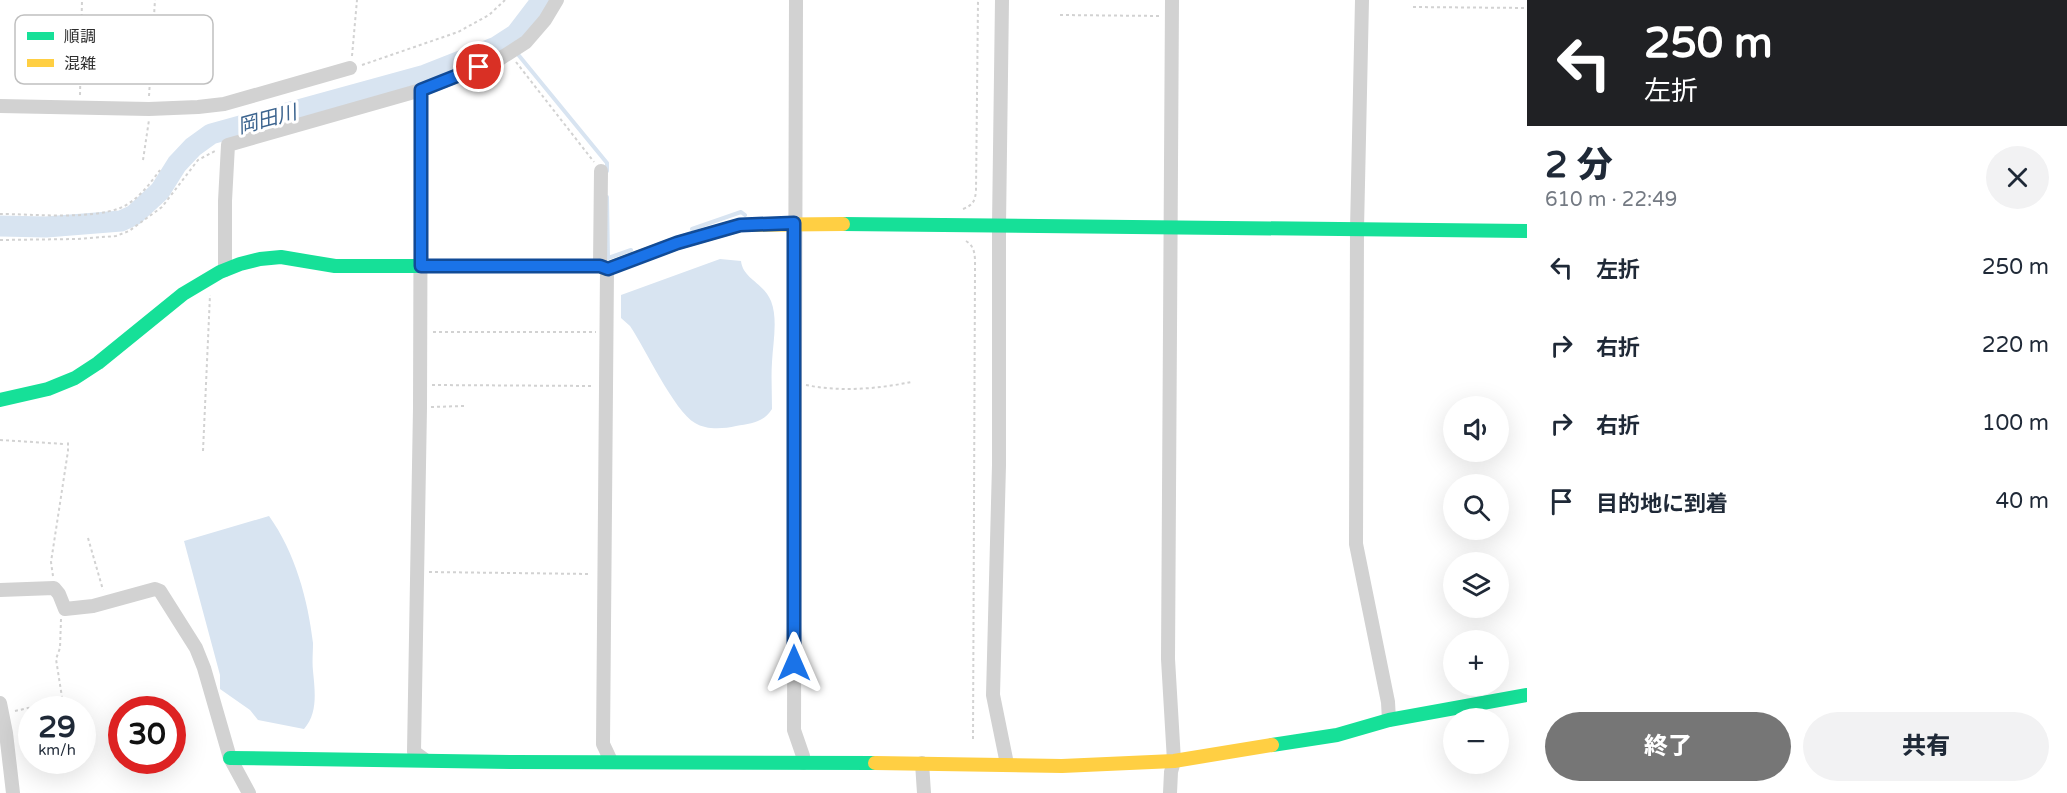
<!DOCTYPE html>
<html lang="ja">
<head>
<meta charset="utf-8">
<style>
  :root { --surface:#fff; --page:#f2f2f3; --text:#1f2937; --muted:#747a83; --accent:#767676 }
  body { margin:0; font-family:"Varela Round","Noto Sans JP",sans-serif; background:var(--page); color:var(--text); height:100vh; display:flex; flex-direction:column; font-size:22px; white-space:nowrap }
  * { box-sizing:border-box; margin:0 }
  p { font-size:20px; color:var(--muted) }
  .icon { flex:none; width:33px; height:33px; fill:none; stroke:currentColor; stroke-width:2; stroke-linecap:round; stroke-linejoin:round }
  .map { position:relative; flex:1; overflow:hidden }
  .side { display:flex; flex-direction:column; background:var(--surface); width:540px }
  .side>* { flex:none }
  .top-card { background:#202124; color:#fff; overflow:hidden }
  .fabs { position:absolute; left:1443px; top:396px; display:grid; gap:12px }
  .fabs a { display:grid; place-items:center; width:66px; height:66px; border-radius:50%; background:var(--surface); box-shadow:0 6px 24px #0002; font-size:30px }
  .speed { position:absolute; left:18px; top:696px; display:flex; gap:12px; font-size:30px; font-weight:700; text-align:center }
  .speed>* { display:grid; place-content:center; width:78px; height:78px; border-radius:50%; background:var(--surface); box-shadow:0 6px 24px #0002; line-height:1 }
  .speed small { font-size:15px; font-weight:400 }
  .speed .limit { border:9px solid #d22; background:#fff; color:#111 }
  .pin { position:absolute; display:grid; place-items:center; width:51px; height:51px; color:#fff; margin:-26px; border:3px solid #fff; border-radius:50%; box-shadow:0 2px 6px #0007 }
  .me { position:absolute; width:66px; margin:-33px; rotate:0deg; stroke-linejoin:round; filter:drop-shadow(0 0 4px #0008) }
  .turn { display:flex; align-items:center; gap:21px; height:126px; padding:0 18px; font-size:27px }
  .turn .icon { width:78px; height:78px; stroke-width:2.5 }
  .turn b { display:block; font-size:42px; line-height:51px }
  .round { display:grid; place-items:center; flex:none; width:63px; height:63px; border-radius:32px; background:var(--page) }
  .summary { display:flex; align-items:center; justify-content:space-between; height:102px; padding:0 18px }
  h1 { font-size:36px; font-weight:800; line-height:45px }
  .button { display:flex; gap:12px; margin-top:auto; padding:12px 18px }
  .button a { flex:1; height:69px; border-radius:36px; background:var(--accent); color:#fff; font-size:24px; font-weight:800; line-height:69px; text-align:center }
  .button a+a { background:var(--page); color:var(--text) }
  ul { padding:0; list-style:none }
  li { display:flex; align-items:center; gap:18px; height:78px; padding:0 18px }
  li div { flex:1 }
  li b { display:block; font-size:22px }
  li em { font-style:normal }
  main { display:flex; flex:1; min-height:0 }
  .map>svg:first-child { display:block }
</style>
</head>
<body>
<main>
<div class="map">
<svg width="1527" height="793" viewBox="0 0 1527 793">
  <rect width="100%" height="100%" fill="#fff"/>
  <path fill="#d8e4f1" d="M720 259 741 261C743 279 763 282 771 301 778 319 773 343 772 362 771 377 772 393 772 409 763 423 751 423 736 426 723 429 706 430 695 423 674 411 645 348 630 326L621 318V295Z
    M269 516C295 552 308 600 313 643 313 653 312 662 313 671 315 691 318 714 304 729L258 720 250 710 220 689V675L184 541Z"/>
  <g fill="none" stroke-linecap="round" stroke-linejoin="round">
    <path stroke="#d8e4f1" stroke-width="4" d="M508 39 512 46
      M516 52 607 163V171
      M607 197 608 258 631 250
      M692 229 741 212 745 215"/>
    <path stroke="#d8e4f1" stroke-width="21" d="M0 226 46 227 121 221 134 215 160 191 177 164 193 147 211 134 425 75 496 47 516 34 542 0"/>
    <path stroke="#d2d2d2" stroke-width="2" stroke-dasharray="3 3" stroke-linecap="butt" d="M1413 7 1527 8
      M1060 15 1160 16
      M352 56 357 0
      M516 62 594 162
      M362 65 458 32 489 15 505 0
      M80 95 82 0
      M149 96 155 0
      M143 160 149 120
      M963 209C973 205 975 201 976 191L978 0
      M0 214C34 214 89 220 120 208 137 201 149 185 160 170
      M0 240 77 239 116 236 129 231 162 207 198 160 215 151
      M966 241C976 247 975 258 975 268L973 742
      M433 332H596
      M432 385 594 386
      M806 385C839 392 878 389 911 382
      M431 407 464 406
      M0 440 64 444
      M203 451 210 295
      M88 538 103 590
      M429 572 591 574
      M53 576 51 562 68 451V441
      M61 619 60 648 56 659 64 710
      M15 711 41 705
      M82 751 85 754"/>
    <path stroke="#d2d2d2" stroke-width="14" d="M796 0 794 730 803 756V763
      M1002 0 999 225V465L993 695 1007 764
      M1362 0 1357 229 1356 544 1388 702 1389 720
      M421 90 420 408 414 752 425 760
      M0 106 149 109 198 107 224 104 350 68
      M600 266 601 171
      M607 269 603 744 611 761
      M225 270V201L228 145 421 90 498 60 526 42 545 20 557 0
      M0 590 54 588 59 594 65 609 93 606 155 589 160 591 196 648 204 668 230 758 249 793
      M0 703 6 733 13 793
      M922 763 924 793
      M1170 793 1171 772 1174 761 1168 659 1172 0"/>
    <path stroke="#16e098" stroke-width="14" d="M843 224 1527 231
      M0 400 48 389 75 378 98 363 183 294 220 272 240 264 260 259 281 257 335 266H456
      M1272 745 1337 735 1389 720 1527 695
      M230 758 513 762 875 763"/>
    <path stroke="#ffcf43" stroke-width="14" d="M456 266H600L607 269 677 243 740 225 843 224
      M875 763 1062 766 1174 761 1272 745"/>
  </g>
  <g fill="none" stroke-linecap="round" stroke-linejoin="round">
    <g stroke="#114b97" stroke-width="15">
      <path id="route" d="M479 67 421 90V266H600L608 269 677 243 740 225 794 223V663"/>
    </g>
    <use href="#route" stroke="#1a73e8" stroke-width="10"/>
  </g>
  <g text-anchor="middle" stroke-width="6" stroke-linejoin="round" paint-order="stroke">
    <g font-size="20" font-style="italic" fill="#3c648f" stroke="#fff">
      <text transform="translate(267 119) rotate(-15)" y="7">岡田川</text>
    </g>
  </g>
  <rect x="15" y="15" width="198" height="69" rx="9" fill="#fff" stroke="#c0c0c0" stroke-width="1.5"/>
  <rect x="27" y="32" width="27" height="8" fill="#16e098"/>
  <rect x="27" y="59" width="27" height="8" fill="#ffcf43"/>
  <g font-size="16" fill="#2d2d2d">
    <text x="64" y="42">順調</text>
    <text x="64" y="69">混雑</text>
  </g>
</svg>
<div class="fabs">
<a><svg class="icon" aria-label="sound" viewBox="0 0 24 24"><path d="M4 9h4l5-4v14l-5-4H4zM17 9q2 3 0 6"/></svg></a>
<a><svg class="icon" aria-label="search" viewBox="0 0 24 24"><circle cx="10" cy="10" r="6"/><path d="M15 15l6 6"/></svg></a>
<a><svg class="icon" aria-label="layers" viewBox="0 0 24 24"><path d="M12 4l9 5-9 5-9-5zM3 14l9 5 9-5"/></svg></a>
<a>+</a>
<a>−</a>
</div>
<div class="speed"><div>29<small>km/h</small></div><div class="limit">30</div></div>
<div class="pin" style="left:479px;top:67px;background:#d93025"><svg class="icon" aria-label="arrive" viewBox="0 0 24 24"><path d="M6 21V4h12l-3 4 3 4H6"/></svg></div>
<svg class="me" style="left:794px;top:663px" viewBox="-20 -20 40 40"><path d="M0-17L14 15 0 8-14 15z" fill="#1a73e8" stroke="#fff" stroke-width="4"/></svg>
</div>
<section class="side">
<div class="top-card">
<div class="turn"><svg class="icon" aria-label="left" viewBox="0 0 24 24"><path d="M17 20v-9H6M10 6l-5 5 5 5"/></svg><div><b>250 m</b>左折</div></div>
</div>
<div class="summary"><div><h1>2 分</h1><p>610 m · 22:49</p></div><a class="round"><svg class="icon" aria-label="close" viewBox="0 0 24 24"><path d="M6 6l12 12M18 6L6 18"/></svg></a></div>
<ul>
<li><svg class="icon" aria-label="left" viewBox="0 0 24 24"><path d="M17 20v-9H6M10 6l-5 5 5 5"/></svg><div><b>左折</b></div><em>250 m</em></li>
<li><svg class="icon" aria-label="right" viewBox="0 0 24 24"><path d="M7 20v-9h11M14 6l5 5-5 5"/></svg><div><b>右折</b></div><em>220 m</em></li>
<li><svg class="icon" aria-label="right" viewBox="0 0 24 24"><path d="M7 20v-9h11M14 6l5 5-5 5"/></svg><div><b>右折</b></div><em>100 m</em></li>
<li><svg class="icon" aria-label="arrive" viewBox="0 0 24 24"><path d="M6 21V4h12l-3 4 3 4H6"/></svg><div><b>目的地に到着</b></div><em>40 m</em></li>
</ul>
<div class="button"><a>終了</a><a>共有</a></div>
</section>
</main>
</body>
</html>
